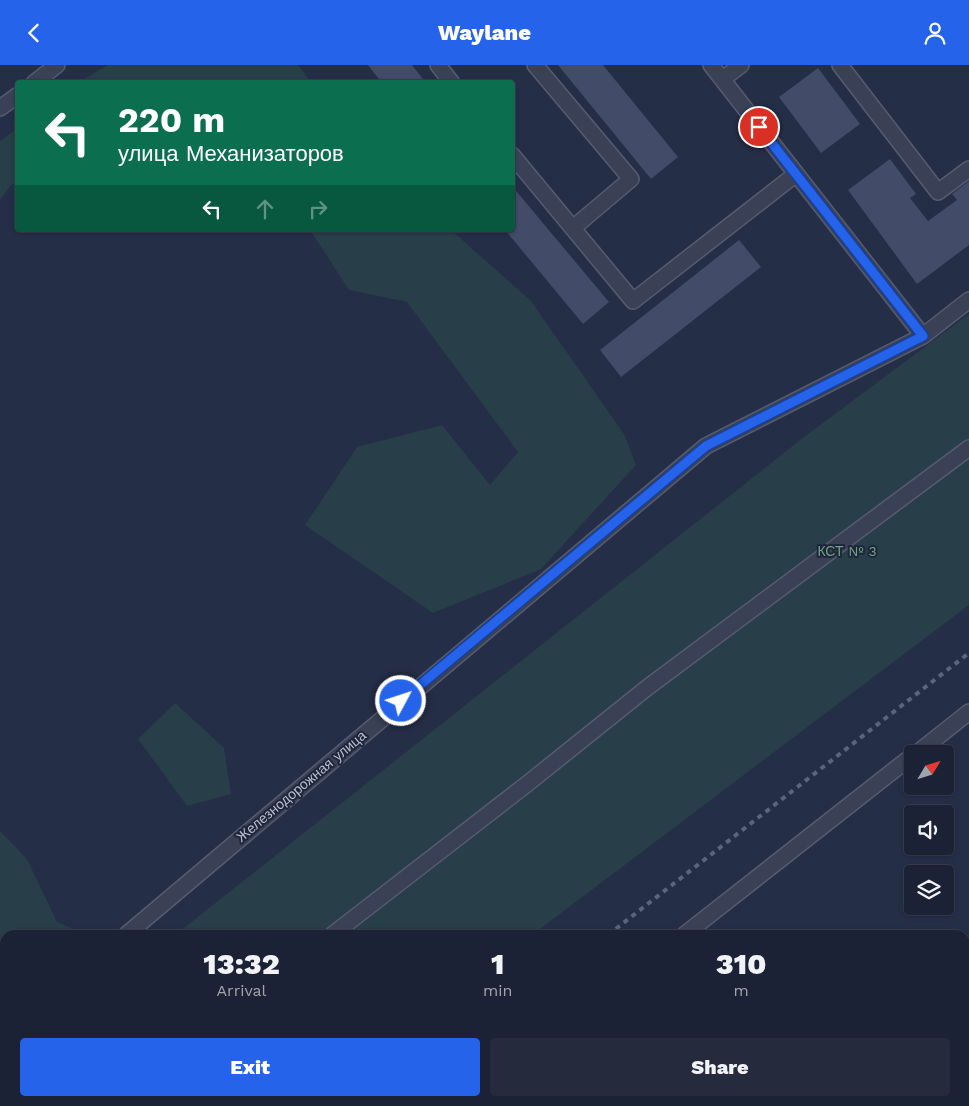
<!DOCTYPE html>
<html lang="en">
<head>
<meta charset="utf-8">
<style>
  :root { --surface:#1c2235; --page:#252a3d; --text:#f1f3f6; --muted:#a0a4ad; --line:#3a3f50; --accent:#2563eb }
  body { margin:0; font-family:"Work Sans",sans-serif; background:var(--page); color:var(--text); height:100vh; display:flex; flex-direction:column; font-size:19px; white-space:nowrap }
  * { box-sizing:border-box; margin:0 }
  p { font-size:16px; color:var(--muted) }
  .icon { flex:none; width:28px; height:28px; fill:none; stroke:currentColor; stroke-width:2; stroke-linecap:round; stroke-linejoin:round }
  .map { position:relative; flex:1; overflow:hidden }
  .panel { position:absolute; left:0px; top:865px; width:970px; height:176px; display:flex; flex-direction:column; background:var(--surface); border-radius:15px 15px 0 0; box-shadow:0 1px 4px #0004,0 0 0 1px var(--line) }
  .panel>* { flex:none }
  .hud { position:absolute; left:15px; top:15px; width:500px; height:152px; border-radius:5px; box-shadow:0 1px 4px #0004,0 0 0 1px var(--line); background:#0b6e4f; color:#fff; overflow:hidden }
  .needle { width:32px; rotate:52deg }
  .buttons { position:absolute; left:904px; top:680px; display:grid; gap:10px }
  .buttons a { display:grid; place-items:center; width:50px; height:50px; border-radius:5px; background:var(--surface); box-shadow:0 1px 4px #0004,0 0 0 1px var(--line); font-size:25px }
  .pin { position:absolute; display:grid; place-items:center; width:42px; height:42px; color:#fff; margin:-21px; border:2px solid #fff; border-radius:50%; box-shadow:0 1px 5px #0007 }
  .me { position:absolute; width:55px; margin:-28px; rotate:50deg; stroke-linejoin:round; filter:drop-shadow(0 0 4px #0008) }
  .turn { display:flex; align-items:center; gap:18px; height:105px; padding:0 20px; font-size:22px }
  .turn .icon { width:65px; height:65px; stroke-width:2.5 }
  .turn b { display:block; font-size:35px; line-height:42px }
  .lanes { display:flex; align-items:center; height:48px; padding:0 20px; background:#0003; justify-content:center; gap:25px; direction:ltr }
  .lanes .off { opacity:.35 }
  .eta { display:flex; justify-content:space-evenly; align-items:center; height:85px; text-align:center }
  .eta b { font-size:30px; font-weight:800; line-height:35px }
  .action { display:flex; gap:10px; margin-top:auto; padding:10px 20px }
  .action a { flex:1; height:58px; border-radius:5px; background:var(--accent); color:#fff; font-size:20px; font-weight:800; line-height:58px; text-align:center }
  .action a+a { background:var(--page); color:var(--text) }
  header { display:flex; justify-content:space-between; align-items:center; height:65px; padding:0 20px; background:var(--accent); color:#fff; font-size:22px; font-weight:800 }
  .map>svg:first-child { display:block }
</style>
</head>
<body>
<header><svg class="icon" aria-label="back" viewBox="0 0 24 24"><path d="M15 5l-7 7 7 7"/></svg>Waylane<svg class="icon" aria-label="person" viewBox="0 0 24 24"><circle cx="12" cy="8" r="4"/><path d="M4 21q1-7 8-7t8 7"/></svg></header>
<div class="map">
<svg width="969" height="1041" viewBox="0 0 969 1041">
  <rect width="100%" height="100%" fill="#252e47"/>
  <path fill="#283e48" d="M108 0H298L311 17H79Z
    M17 64V116L10 121 0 135V76Z
    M310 165H451L531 236 624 369 636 400 541 504 433 548 305 460 357 382 442 360 490 420 518 387 407 237 349 225Z
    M969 249V540L532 870H175L804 372Z
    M175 638 224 683 231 729 187 741 138 674Z
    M0 766 27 794 57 857 87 870H5V880L0 878Z
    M8 1036H312L305 1041H12Z"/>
  <path fill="#424b67" d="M368 0H412L426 18H382Z
    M558 0H603L678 92 651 114Z
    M818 3 860 59 821 88 779 32Z
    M890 94 916 129 910 133 928 156 957 135 952 129 969 116V180L917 219 848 125Z
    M512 121 609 237 583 259 505 165H512Z
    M739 175 761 202 621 312 600 285Z
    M846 1036H911L914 1041H840Z"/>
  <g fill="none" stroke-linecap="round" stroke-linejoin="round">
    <g stroke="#565c70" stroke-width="18">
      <path id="minor" d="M438 0 452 18
        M535 0 631 114 573 163
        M711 0 923 271
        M840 0 938 127 969 104
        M723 14 741 0
        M34 18 57 0
        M0 43 18 30
        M512 90 633 236 796 109
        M916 689 969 647
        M126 870 706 381 923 271 969 235
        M332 870 527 719 648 622 969 383
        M684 870 912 691
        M0 888 5 890
        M72 1036 76 1041
        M619 1036 622 1041
        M119 1041 126 1036"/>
    </g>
    <use href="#minor" stroke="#3a4156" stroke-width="15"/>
    <path stroke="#5c647d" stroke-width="4" stroke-dasharray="5 5" stroke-linecap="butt" d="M608 870 969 588
      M390 1041 396 1036"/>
  </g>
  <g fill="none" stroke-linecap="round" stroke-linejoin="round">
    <g stroke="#184099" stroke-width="12">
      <path id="route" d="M401 636 706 381 923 271 759 62"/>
    </g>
    <use href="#route" stroke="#2563eb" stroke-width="9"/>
  </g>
  <g text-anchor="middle" stroke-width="4" stroke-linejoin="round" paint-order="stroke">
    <g font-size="14" fill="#6da282" stroke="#1f263b">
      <text x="847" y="491">КСТ № 3</text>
    </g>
    <g font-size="14" fill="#b8bdcf" stroke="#1f263b">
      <text transform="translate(301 721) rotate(-40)" y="5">Железнодорожная улица</text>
    </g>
  </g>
</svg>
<div class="buttons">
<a><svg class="needle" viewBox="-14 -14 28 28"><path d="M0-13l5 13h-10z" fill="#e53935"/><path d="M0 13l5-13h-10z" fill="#a0a4ad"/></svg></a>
<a><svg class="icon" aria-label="sound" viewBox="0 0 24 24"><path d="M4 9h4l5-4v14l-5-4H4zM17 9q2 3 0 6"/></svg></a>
<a><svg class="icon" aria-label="layers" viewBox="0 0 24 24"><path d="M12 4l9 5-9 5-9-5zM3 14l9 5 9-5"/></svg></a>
</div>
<div class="pin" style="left:759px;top:62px;background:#d93025"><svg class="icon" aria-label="arrive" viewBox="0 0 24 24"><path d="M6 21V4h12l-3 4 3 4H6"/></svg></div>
<svg class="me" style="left:401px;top:636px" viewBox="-20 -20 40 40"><circle r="17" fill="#2563eb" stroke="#fff" stroke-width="3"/><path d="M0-11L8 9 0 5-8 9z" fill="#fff"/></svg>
<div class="hud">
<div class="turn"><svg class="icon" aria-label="left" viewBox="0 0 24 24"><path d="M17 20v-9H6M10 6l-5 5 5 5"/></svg><div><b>220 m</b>улица Механизаторов</div></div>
<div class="lanes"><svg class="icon" aria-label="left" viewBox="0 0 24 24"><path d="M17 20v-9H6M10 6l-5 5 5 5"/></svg><svg class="icon off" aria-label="ahead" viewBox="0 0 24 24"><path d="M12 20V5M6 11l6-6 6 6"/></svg><svg class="icon off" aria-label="right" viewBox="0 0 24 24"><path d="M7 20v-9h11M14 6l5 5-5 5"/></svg></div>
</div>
<section class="panel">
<div class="eta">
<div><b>13:32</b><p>Arrival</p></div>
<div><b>1</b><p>min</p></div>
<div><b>310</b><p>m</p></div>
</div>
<div class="action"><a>Exit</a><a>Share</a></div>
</section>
</div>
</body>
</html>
